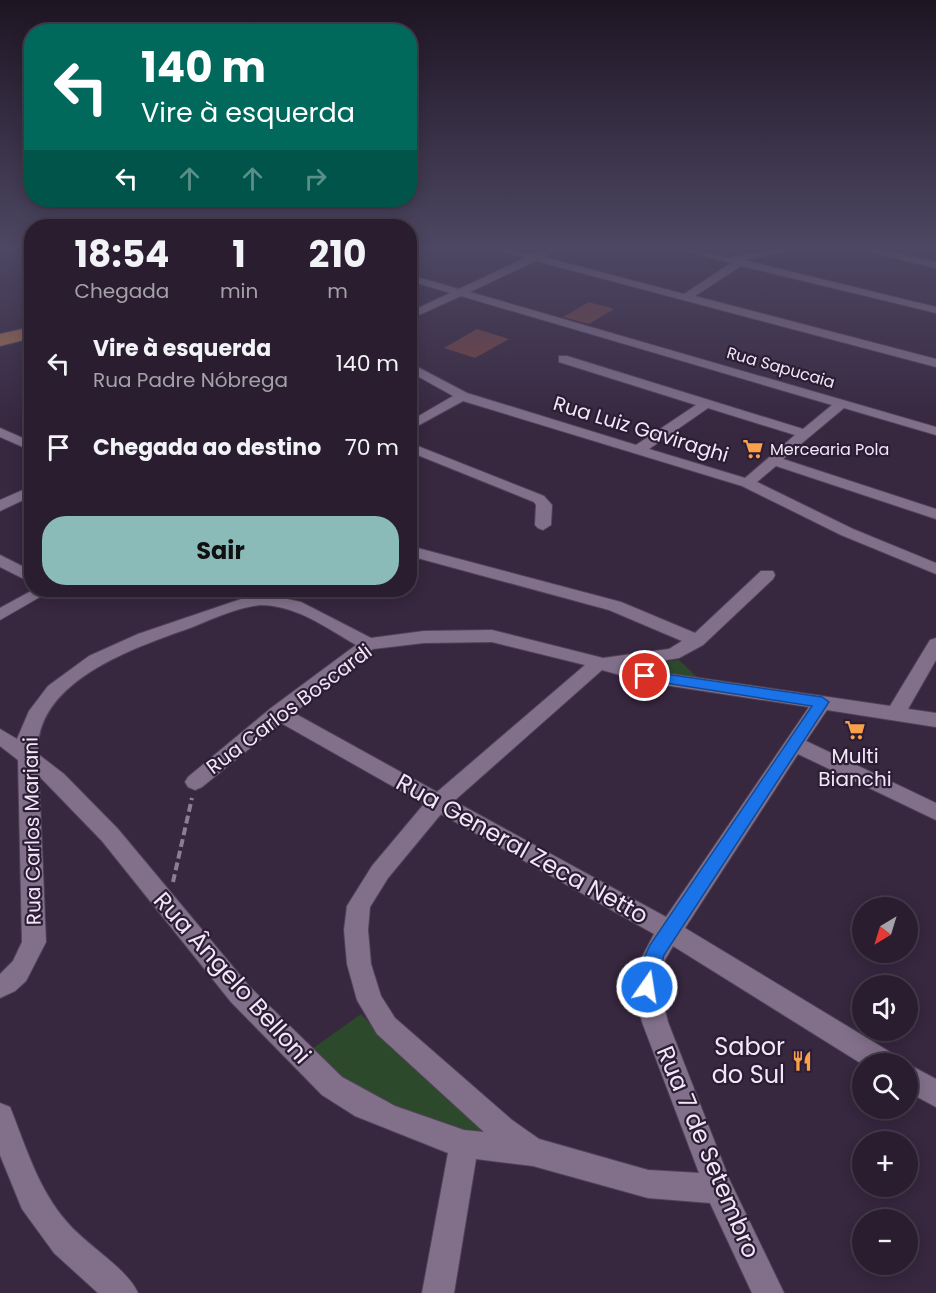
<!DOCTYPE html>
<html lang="pt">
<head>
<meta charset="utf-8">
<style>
  :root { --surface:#291d2f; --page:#312637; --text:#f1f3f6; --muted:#a5a2aa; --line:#453b4b; --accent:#8bbbb9 }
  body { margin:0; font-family:Poppins,sans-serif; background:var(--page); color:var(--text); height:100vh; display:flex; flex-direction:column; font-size:22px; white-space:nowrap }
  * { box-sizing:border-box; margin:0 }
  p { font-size:20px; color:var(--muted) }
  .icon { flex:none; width:33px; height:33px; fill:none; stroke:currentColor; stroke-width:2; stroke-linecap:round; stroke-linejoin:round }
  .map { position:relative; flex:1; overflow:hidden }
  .details { position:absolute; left:24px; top:219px; width:393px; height:378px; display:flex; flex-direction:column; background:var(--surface); border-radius:24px; box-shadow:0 3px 15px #0003,0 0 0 2px var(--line) }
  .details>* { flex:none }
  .hud { position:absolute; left:24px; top:24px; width:393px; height:183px; border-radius:24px; box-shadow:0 3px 15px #0003,0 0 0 2px var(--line); background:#00695c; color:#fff; overflow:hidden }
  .needle { width:39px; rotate:218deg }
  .tools { position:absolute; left:852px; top:897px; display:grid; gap:12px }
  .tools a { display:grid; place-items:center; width:66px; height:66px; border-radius:50%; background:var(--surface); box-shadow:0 3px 15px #0003,0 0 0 2px var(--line); font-size:30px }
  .pin { position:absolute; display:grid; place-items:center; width:51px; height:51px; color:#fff; margin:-26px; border:3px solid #fff; border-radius:50%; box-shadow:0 2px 6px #0007 }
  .me { position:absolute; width:66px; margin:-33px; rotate:13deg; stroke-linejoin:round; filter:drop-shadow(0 0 4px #0008) }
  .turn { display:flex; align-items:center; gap:21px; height:126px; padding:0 18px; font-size:27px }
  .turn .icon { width:78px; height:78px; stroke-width:2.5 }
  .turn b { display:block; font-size:42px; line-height:51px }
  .lanes { display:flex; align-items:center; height:57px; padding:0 18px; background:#0003; justify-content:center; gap:30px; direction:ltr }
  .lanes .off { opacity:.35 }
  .eta { display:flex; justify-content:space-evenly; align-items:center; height:102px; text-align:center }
  .eta b { font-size:36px; font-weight:700; line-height:42px }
  .primary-button { display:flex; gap:12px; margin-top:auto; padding:12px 18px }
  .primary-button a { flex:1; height:69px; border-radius:24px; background:var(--accent); color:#111; font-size:24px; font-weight:700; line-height:69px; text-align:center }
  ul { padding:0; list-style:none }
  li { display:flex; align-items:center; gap:18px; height:84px; padding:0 18px }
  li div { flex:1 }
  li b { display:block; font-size:22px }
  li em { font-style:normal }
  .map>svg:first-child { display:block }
</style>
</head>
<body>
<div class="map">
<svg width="936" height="1293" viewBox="0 0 936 1293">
  <rect width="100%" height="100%" fill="#37273f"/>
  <path fill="#2d492c" d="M679 660 697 677 637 672 617 667Z
    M361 1014 404 1057 501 1137 497 1145 358 1094 312 1049Z"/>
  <path fill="#714241" d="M589 302 614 309 589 324 563 317Z
    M477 329 509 339 475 358 444 348Z"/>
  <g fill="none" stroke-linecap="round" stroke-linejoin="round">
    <g stroke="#514357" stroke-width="2">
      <path id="minor" d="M488 247C503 247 516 252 531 254 538 255 551 247 563 247L544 257 684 294 731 263 673 247C690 247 724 259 734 257 760 253 785 247 813 247L744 260 936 307V313L741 266 695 296 936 359V367L536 261 470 292 936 427V435L844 408 783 459 936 509V519L776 466 757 482 853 529 936 563V574L841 535 742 486 463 401 410 430V421L453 396 410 372V363L467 393 636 445 696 405 559 362V356H567L803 429 832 405 461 296 410 319V312L450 293 410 281V275L459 289 525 258ZM708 408 795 435 745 478 649 449Z
        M848 247H867L936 262V268Z
        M0 428 32 442V451L0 437Z
        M410 443 544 496 552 505 551 525 543 530 538 528 535 525 536 505 534 502 410 452Z
        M32 486V496L0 511V500Z
        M410 546 621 602 695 633 761 571H773L775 575 773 579 703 645 679 658 631 666 645 670 890 706 930 640 936 638V660L908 709 936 713V727L827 710 806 741 936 803V820L798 754 685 928 895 1055 899 1064H862L673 946 662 965 659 987 668 1022 730 1181 784 1293H752L710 1203 648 1198 533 1166 476 1159 454 1293H422L448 1153 355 1116 322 1095 231 1002 102 841 39 776 46 942 26 981 15 991 0 998V974L13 961 22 942 18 760 0 746V729L17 739 29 711 48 686 89 656 138 634 250 596 269 595 301 602 371 638 424 631 492 630 603 658 669 649 682 641 609 610 410 556ZM260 605C296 605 325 627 356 645L271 708 188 777 185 782 188 787 195 790 202 787 281 723 424 804 372 866 347 906 344 930 347 964 357 1000 377 1034 484 1132 464 1130 395 1106 342 1077 249 986 118 829 64 774 38 754C34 681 134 648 190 628 213 619 235 608 260 605ZM492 642 585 665 437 792 294 713 373 649 424 643ZM602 670 645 682 809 707 666 917 454 801ZM441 814 654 934 638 965 635 987 642 1022 699 1173 648 1170 539 1139 512 1120 395 1018 381 996 371 964 368 930 370 907 388 878Z
        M0 555 32 571V583L0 567Z
        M33 590H52L0 620V608Z
        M908 1064 936 1079V1107L908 1092Z
        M0 1103 10 1107C26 1147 38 1189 67 1222 86 1245 127 1268 138 1293H98L54 1253 22 1209 0 1155Z"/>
    </g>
    <g stroke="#514357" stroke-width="2">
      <path id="primary" d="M32 327V338L0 346V334Z"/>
    </g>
    <path stroke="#8b7e92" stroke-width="4" stroke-dasharray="8 4" stroke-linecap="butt" d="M173 882 192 798"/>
    <use href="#minor" fill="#82708b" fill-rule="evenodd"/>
    <use href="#primary" fill="#a5714d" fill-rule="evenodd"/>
  </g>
  <linearGradient id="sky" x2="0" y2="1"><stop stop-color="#1e1523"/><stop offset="0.58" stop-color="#4d4763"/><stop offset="1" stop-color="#4d4763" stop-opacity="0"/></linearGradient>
  <rect width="936" height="428" fill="url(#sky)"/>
  <path fill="#1a73e8" stroke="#114b97" stroke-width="1.5" d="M645 671 822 697 829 702 664 955 654 993 647 995 640 993C633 978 644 958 650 945L812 706 640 679 637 676Z"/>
  <defs>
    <g id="supermarket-bare" transform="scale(1.62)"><path d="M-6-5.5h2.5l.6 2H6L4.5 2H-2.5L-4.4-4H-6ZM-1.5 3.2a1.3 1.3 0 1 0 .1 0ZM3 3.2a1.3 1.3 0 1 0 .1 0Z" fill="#f8a14a" stroke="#2c1d34" stroke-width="2.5" paint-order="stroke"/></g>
    <g id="restaurant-bare" transform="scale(1.62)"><path d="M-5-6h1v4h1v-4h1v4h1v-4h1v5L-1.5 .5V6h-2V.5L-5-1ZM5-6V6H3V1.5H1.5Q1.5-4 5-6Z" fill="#f8a14a" stroke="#2c1d34" stroke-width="2.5" paint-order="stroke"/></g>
  </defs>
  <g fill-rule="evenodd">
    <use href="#supermarket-bare" x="753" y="449"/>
    <use href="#supermarket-bare" x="855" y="730"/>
    <use href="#restaurant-bare" x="802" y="1061"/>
  </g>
  <g text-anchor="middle" stroke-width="4.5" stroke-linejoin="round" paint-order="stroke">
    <g font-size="16" fill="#f1e7f7" stroke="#2c1d34">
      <text transform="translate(781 367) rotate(16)" y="6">Rua Sapucaia</text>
    </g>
    <g font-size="16" fill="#f1e7f7" stroke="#2c1d34" text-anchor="start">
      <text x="770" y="455">Mercearia Pola</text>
    </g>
    <g font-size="20" fill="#f1e7f7" stroke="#2c1d34">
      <text transform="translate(641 429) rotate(17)" y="7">Rua Luiz Gaviraghi</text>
      <text transform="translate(289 709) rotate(-37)" y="7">Rua Carlos Boscardi</text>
      <text transform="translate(32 831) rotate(-91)" y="7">Rua Carlos Mariani</text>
    </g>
    <g font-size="20" fill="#f1e7f7" stroke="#2c1d34">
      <text x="855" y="763">Multi<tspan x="855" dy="23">Bianchi</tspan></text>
    </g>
    <g font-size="24" fill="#f1e7f7" stroke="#2c1d34">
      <text transform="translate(522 849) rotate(29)" y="8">Rua General Zeca Netto</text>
      <text transform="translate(232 978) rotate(48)" y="8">Rua Ângelo Belloni</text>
      <text transform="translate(708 1152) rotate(67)" y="8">Rua 7 de Setembro</text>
    </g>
    <g font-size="24" fill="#f1e7f7" stroke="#2c1d34" text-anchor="end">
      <text x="785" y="1055">Sabor<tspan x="785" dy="28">do Sul</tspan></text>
    </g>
  </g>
</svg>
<div class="tools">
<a><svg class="needle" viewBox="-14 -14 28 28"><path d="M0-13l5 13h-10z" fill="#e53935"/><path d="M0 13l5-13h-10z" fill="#a5a2aa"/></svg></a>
<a><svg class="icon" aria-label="sound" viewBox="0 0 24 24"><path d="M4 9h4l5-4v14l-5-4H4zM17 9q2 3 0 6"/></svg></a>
<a><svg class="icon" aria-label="search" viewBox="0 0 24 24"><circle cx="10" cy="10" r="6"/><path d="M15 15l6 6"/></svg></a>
<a>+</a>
<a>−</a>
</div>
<div class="pin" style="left:645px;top:676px;background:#d93025"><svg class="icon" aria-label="arrive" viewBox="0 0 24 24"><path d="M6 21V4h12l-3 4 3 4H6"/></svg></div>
<svg class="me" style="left:647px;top:987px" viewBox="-20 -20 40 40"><circle r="17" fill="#1a73e8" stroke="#fff" stroke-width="3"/><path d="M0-11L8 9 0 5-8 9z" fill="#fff"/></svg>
<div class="hud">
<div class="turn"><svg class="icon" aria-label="left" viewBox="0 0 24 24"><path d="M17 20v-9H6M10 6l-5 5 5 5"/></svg><div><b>140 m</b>Vire à esquerda</div></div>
<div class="lanes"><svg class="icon" aria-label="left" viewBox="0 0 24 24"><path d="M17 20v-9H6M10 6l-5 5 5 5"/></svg><svg class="icon off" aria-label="ahead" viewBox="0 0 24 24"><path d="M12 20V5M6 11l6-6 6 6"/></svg><svg class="icon off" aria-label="ahead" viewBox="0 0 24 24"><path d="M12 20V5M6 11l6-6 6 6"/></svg><svg class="icon off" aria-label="right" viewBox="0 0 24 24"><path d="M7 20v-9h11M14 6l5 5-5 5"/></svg></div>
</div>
<section class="details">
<div class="eta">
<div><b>18:54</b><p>Chegada</p></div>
<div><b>1</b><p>min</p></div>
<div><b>210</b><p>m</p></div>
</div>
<ul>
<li><svg class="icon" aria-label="left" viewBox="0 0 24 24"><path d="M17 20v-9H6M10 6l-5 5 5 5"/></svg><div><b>Vire à esquerda</b><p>Rua Padre Nóbrega</p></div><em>140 m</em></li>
<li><svg class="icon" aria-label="arrive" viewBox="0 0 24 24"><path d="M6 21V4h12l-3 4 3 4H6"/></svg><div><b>Chegada ao destino</b></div><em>70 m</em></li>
</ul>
<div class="primary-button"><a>Sair</a></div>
</section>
</div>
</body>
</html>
